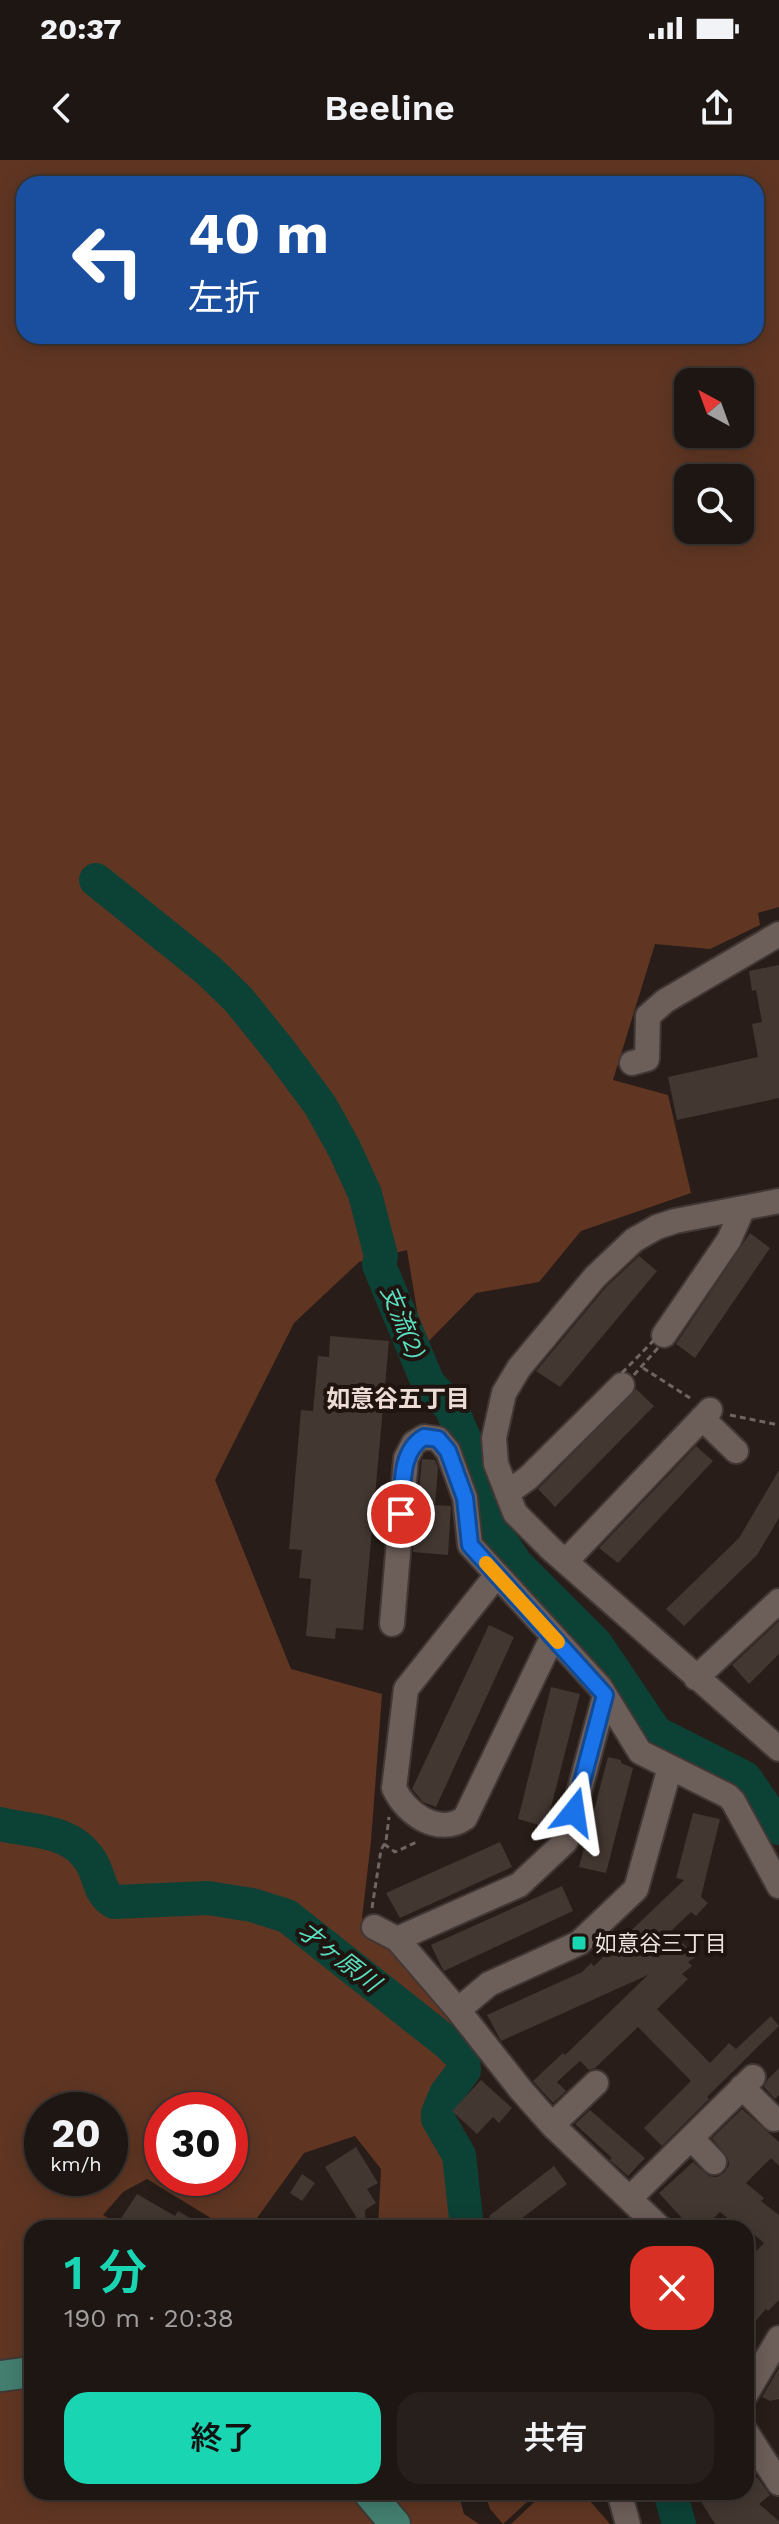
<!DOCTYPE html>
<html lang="ja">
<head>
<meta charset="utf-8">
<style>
  :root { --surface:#1e1612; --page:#261f1b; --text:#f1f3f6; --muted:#a19f9f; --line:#3c3532; --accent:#19d5b2 }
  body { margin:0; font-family:"Work Sans","Noto Sans JP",sans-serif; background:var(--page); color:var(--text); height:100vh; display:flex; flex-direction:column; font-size:30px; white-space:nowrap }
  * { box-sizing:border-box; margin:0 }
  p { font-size:26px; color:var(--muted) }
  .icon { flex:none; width:44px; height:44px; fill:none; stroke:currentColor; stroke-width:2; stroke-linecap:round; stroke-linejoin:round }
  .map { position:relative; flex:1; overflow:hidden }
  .sheet { position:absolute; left:24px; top:2060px; width:730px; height:280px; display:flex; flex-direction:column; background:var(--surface); border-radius:24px; box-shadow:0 4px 20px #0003,0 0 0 2px var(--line) }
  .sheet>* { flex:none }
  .hud { position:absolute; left:16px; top:16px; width:748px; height:168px; border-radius:24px; box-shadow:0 4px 20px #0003,0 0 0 2px var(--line); background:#1a4fa0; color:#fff; overflow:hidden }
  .needle { width:52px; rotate:319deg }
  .buttons { position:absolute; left:674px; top:208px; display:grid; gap:16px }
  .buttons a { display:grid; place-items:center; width:80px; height:80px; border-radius:16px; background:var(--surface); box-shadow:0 4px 20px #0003,0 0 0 2px var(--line); font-size:40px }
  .speed { position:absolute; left:24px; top:1932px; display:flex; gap:16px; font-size:40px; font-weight:700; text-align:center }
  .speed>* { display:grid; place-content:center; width:104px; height:104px; border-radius:50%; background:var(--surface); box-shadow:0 4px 20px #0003,0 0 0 2px var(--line); line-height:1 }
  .speed small { font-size:20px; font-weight:400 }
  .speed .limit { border:12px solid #d22; background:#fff; color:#111 }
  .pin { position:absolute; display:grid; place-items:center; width:68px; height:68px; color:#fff; margin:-34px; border:4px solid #fff; border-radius:50%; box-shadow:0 2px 8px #0007 }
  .me { position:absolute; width:88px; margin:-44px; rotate:15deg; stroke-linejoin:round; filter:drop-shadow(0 0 6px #0008) }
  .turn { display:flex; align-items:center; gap:28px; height:168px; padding:0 40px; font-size:36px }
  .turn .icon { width:104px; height:104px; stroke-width:2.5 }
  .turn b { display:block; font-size:56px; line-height:68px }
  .round { display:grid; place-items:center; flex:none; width:84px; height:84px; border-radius:24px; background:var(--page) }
  .headline { display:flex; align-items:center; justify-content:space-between; height:136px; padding:0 40px }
  h1 { font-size:48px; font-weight:600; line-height:60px; color:var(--accent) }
  .button { display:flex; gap:16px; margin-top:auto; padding:16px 40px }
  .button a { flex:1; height:92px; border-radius:24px; background:var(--accent); color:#111; font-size:32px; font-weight:600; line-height:92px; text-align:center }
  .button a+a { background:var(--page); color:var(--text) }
  .status { display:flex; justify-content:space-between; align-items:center; height:56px; padding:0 40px; background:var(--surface); direction:ltr }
  .status svg { height:22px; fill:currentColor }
  header { display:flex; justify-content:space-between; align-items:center; height:104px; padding:0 40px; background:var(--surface); font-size:36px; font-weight:600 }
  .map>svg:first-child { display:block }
</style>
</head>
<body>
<div class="status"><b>20:37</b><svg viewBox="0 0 49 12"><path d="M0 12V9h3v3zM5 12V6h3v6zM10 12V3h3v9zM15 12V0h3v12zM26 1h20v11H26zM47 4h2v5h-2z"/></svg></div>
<header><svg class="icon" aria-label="back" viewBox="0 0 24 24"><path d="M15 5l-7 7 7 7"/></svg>Beeline<svg class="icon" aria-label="share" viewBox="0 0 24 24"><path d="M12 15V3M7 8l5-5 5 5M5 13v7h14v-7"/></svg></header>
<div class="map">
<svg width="779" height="2364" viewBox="0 0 779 2364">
  <rect width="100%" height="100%" fill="#281d18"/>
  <path fill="#603623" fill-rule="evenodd" d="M0 0H779V747L758 753 760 765 710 789 655 784 613 920 668 935 691 1033 581 1071 539 1122 476 1133 423 1187 407 1090 359 1102 294 1163 215 1320 291 1509 382 1534 371 1681 362 1758 365 1775 394 1788 469 1877 453 1894V1909L442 1921 427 1956 453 1992 460 2068H378L381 2009 355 1976 304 1993 252 2065 227 2068 147 2019 123 2032 103 2055 125 2068H32V2332H458L464 2354 479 2364H0ZM24 24H756V176H24ZM688 222H740V274H688ZM688 318H740V370H688ZM42 1950H110V2018H42ZM162 1950H230V2018H162Z
    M484 2332H538L503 2364 490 2349Z
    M545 2332H582L610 2364H511Z"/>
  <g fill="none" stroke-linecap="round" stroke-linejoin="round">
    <path stroke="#0c4136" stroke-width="34" d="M96 720 208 810 238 839 280 891 320 945 344 988 365 1034 381 1096 379 1105 428 1223 451 1248 475 1303 496 1374 516 1404 596 1484 656 1573 745 1618 779 1668
      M0 1664C32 1672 70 1669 90 1700 100 1714 98 1733 114 1742L208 1738 252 1745 287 1756 449 1884 463 1898 464 1910 446 1934 438 1953V1959L459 1995 467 2068
      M670 2332 679 2364"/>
  </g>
  <path fill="#433731" d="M779 805V938L677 960 668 917 758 897 752 864 762 862 756 830 752 831 749 811Z
    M750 1073 770 1088 695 1198 676 1184Z
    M639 1096 657 1111 560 1227 536 1211 606 1127Z
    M330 1176 389 1181 363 1470 336 1468 335 1479 306 1476 311 1419 299 1418 302 1390 289 1389 301 1250 313 1251 318 1196 329 1197Z
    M636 1229 654 1246 555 1347 538 1329Z
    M696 1286 713 1301 618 1403 599 1388Z
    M422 1299 435 1300 438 1308 435 1345 451 1346 448 1395 413 1392Z
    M779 1310V1358L757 1395 684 1466 666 1449 739 1378Z
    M779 1461V1494L749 1524 732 1505Z
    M489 1465 514 1477 436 1647 423 1642 412 1629Z
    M551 1527 580 1534 546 1667 518 1659Z
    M608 1597 621 1600V1603L633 1608 606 1713 579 1707Z
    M693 1653 720 1659 701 1737 708 1743 696 1756 691 1752 672 1770 695 1797 688 1802 692 1806 682 1814 688 1819 657 1849 710 1903 729 1883 736 1889 771 1856 779 1866 707 1937 709 1939 662 1986 644 1968 691 1921 638 1867 595 1908 589 1910 580 1901 557 1922 566 1931 553 1943 533 1921 563 1893 565 1895 648 1815 501 1881 487 1855 582 1812 591 1803 594 1806 684 1720 676 1718Z
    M500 1682 512 1707 400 1758 386 1733Z
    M562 1726 573 1751 444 1811 442 1808 431 1785Z
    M779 1908V1935L775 1939 764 1927 768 1919Z
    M481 1920 512 1948 499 1963 493 1957 477 1974 452 1951Z
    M742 1949 779 1982V2006L771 1998 746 2023 764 2038 761 2041 779 2055V2140L768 2151 766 2149 747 2171 755 2189 746 2204V2102L764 2083 746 2068H740L720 2052 704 2068H691L659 2033 693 2002 709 2016 717 2017 725 2012 729 2005 728 1998 712 1978Z
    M590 1950 645 1998 628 2016 610 2000 612 1998 575 1964Z
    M356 1987 378 2023 367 2029 376 2043 365 2050 366 2068H363L325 2007Z
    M554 2006 567 2024 509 2068H498L489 2056Z
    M302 2014 315 2023 302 2041 290 2033Z
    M137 2034 175 2056 178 2051 207 2068H147L138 2062 133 2068 120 2060Z
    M779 2208V2239L770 2241 762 2237Z
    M757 2317 770 2335 759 2344 779 2361V2364H715L695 2332H746V2326Z"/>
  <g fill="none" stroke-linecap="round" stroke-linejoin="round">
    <g stroke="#413734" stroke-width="28">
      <path id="minor" d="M632 903 647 899 648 856 665 841 779 774
        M779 1041 675 1061 657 1067 634 1080 595 1117 519 1208 504 1233 494 1278 496 1304 515 1353 551 1389 779 1589
        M664 1175 729 1080 743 1048
        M702 1258 736 1291
        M507 1333 528 1318 622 1225
        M566 1401 710 1250
        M496 1416 406 1529 394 1628C405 1653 438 1677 465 1658L553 1476
        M392 1464 406 1298 414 1283 424 1277 438 1279 448 1291 465 1338 470 1385 600 1527 640 1592 728 1636 733 1641 779 1726
        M696 1518 779 1441
        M374 1767 397 1779 458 1850 521 1930 552 1965 660 2068
        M397 1779 519 1725 566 1681 605 1535
        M458 1850 489 1824 579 1783 636 1729 670 1607
        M742 1927 774 1959
        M552 1965 596 1923
        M691 1978 714 2002
        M631 2037 753 1917
        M746 2234 779 2178
        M746 2272 779 2323
        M619 2332 628 2364"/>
    </g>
    <g stroke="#413734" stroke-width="34">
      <path id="major" d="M0 2216 32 2212
        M368 2332 395 2364"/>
    </g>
    <path stroke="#6f6561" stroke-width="3" stroke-dasharray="6 4" stroke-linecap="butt" d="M661 1173 666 1179 624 1226 616 1219Z
      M643 1208 690 1238
      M730 1255 779 1265
      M384 1684 395 1692 419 1681
      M372 1748 381 1690 386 1681 389 1657"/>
    <use href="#minor" stroke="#6c5e59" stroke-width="24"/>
    <use href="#major" stroke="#437e6f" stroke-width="30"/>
  </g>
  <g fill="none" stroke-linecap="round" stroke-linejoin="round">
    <g stroke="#114b97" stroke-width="20">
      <path id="route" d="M401 1354C403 1327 399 1292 424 1277L438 1279 448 1291 465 1338 470 1385 605 1535 574 1652"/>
    </g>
    <use href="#route" stroke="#1a73e8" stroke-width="14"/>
    <path stroke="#f59e0b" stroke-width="14" d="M486 1403 558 1482"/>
  </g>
  <rect fill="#19d5b2" stroke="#1f140f" stroke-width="3" x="571" y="1775" width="16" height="16" rx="4"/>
  <g text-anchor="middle" stroke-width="8" stroke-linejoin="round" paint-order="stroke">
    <g font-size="22" fill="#ebe2df" stroke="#1f140f" text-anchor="start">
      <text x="595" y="1791">如意谷三丁目</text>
    </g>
    <g font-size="24" font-style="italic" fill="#59dfc0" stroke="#1f140f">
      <text transform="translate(403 1162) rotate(67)" y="8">支流(2)</text>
      <text transform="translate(339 1797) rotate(38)" y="8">才ヶ原川</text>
    </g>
    <g font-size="24" font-weight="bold" fill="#ecdcd5" stroke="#1f140f">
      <text x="398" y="1247">如意谷五丁目</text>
    </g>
  </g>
</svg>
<div class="buttons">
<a><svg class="needle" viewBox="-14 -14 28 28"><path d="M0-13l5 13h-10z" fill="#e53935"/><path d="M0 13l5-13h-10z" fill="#a19f9f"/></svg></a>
<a><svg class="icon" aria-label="search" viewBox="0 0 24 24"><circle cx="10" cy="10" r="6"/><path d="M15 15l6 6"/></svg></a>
</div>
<div class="speed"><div>20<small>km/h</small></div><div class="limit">30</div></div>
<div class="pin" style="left:401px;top:1354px;background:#d93025"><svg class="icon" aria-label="arrive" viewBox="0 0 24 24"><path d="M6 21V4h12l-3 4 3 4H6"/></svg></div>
<svg class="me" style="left:574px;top:1652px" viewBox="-20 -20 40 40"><path d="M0-17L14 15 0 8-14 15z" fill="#1a73e8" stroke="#fff" stroke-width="4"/></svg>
<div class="hud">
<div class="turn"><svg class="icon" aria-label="left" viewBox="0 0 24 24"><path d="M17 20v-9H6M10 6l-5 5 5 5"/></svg><div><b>40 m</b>左折</div></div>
</div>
<section class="sheet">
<div class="headline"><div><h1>1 分</h1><p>190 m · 20:38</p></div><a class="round" style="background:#d93025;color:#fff"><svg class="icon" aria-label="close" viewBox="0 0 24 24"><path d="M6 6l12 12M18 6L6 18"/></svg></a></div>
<div class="button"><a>終了</a><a>共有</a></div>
</section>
</div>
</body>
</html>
